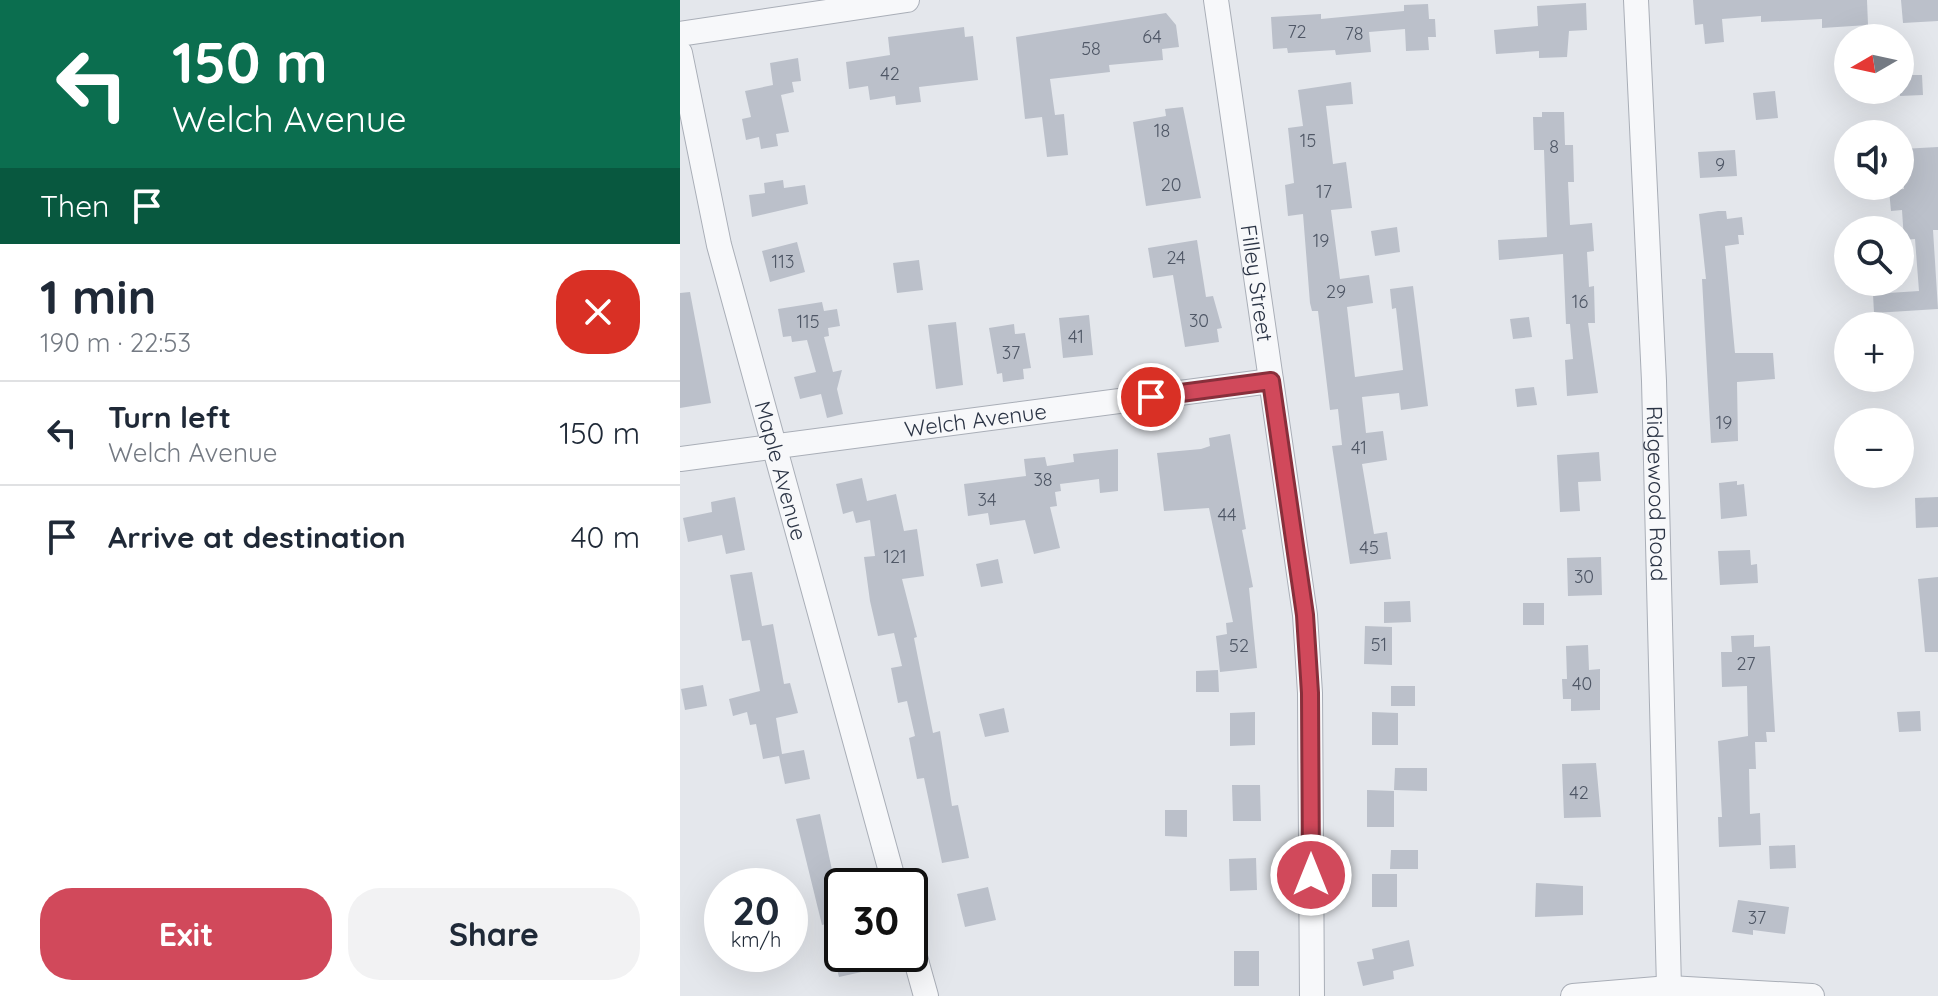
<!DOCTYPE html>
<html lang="en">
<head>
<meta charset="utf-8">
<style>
  :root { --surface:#fff; --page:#f2f2f3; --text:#1f2937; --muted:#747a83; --line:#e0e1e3; --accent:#d1495b }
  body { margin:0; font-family:Quicksand,sans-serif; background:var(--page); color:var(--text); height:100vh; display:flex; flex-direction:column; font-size:30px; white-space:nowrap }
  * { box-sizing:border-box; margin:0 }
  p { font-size:26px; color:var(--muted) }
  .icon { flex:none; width:44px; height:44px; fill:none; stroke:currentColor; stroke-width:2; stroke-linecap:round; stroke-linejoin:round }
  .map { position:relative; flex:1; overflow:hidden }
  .details { display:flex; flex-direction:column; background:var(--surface); width:680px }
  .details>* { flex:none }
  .top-card { background:#0b6e4f; color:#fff; overflow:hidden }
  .needle { width:52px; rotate:261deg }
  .controls { position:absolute; left:1154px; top:24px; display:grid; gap:16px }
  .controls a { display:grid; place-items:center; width:80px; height:80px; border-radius:50%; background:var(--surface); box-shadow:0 8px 32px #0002; font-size:40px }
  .speed { position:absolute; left:24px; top:868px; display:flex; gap:16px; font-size:40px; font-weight:700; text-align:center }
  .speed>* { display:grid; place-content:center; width:104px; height:104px; border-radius:50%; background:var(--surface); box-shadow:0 8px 32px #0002; line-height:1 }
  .speed small { font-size:20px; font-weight:400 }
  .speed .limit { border:4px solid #111; border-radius:12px; background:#fff; color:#111 }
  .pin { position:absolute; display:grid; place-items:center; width:68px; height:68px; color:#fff; margin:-34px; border:4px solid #fff; border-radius:50%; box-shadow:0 2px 8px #0007 }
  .me { position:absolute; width:88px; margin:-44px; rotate:0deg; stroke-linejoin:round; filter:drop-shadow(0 0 6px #0008) }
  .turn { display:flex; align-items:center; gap:28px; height:168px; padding:0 40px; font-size:36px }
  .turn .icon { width:104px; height:104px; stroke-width:2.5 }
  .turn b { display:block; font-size:56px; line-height:68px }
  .then { display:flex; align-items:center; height:76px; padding:0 40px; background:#0003; gap:16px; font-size:30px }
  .round { display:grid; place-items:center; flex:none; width:84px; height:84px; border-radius:32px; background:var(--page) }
  .headline { display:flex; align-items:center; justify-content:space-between; height:136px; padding:0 40px }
  h1 { font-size:48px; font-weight:800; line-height:60px }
  .cta { display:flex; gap:16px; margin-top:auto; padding:16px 40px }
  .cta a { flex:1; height:92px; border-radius:32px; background:var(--accent); color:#fff; font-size:32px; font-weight:800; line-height:92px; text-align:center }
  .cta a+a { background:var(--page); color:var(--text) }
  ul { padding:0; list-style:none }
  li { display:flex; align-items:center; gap:24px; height:104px; padding:0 40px; border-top:2px solid var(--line) }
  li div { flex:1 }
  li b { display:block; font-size:30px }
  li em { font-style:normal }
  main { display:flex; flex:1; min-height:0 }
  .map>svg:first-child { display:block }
</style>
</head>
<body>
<main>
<section class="details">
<div class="top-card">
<div class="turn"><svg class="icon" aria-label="left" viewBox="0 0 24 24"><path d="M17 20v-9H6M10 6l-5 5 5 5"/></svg><div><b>150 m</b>Welch Avenue</div></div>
<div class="then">Then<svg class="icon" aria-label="arrive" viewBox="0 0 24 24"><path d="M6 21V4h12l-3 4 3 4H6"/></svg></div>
</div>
<div class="headline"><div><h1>1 min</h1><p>190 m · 22:53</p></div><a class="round" style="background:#d93025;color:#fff"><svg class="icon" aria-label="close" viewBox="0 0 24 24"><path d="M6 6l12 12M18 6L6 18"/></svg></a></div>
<ul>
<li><svg class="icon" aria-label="left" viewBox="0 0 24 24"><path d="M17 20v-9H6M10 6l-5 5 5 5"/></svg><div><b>Turn left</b><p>Welch Avenue</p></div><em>150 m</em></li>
<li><svg class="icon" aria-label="arrive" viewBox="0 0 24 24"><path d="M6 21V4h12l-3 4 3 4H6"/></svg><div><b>Arrive at destination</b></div><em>40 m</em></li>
</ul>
<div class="cta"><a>Exit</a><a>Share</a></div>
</section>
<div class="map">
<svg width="1258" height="996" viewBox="0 0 1258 996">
  <rect width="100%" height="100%" fill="#e4e7ec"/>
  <path fill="#bbc0ca" d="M1013 0H1187L1188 25 1142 28V19L1081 22V16L1042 19 1044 42 1025 44 1023 24 1015 25Z
    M1221 0H1258V21L1223 23Z
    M906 3 907 30 889 31 887 57 859 58V51L816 54 814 30 858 26 857 6Z
    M748 4 749 19H755L756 37H748L749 50 726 51 725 29 689 32 691 52 656 55 655 50 608 53 607 48 593 49 591 17 641 14V19L724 11V5Z
    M486 13 496 25 499 47 482 49 483 60 429 65 430 72 370 79 375 115 384 114 388 155 367 157 362 117 345 119 336 37Z
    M284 27 285 37 293 36 298 80 239 87 241 102 216 105 215 96 190 100 188 86 169 89 166 62 210 55 208 37Z
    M118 58 121 81 112 82 114 92 101 95 109 132 96 134 98 146 81 149 79 137 66 140 62 119 71 117 65 91 93 85 90 63Z
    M1220 75H1242L1243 95 1220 96Z
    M671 82 673 104 646 106 653 164 666 162 672 208 651 210 660 279 689 275 693 303 667 307 675 377 723 370 716 308 712 309 710 289 733 286 748 406 721 410 719 393 682 397 686 433 703 431 707 460 682 464 694 534 707 532 711 559 670 564 652 446 662 445 658 409 650 410 638 311H632L630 303 623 214 608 216 605 185 614 183 608 128 623 126 618 90Z
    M1095 91 1098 118 1076 120 1073 93Z
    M503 107 521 198 466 206 453 122 486 116 485 109Z
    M862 112H884L885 145H893L894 182H888L890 225 912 223 914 251 907 252 909 287 914 286 915 323H908L918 393 887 396 885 360 893 359 890 324H886L883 254 819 260 818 240 867 237 864 150H854L853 117H862Z
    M1258 147V230H1253L1258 309 1194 313 1193 294 1239 291 1235 239 1224 240 1222 210 1211 211 1209 190 1224 189 1222 149Z
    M1055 150 1057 176 1020 178 1018 152Z
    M103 180 104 188 125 185 128 204 72 217 69 195 85 193 84 183Z
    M1038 211H1046L1047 219 1062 217 1064 235H1058L1059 244 1045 246 1055 353H1093L1095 379 1057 382 1058 441 1031 443 1022 279H1026L1019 214Z
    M717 227 720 252 695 256 691 231Z
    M517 240 526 297 533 296 542 328 537 329 539 342 505 347 493 275 473 278 468 248Z
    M117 242 125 272 90 282 82 251Z
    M239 260 243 290 217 293 213 263Z
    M10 292 31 403 0 408V293Z
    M142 302 144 311 157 309 160 326 148 328 149 336 144 337 153 372 162 370 157 389 163 414 147 418 141 394 120 399 114 377 136 372 127 340 112 342 111 336 103 337 98 309Z
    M409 315 413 355 383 358 379 318Z
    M849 317 852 337 833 339 830 319Z
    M276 322 283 385 256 389 248 325Z
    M334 324 335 334 345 333 351 368 343 369 344 379 323 382 322 373 317 374 309 328Z
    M854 387 857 405 837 407 835 389Z
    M550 434 566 529 562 530 573 587 569 588 577 668 540 672 536 636 547 634 546 623 553 622 529 508 484 511 477 453 521 449 530 446 529 438Z
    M438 449V491L420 493 419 479 380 484 381 491 375 492 377 506 370 507 380 548 354 554 345 520 310 525 308 513 288 516 284 484 346 476 344 459 365 457 367 466 394 462 393 454Z
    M919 452 921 481 898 482 900 511 880 512 877 455Z
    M182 478 187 501 216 494 224 531 237 529 244 576 222 579 237 637 234 638 253 733 260 731 272 806 278 805 289 858 262 863 244 778 237 779 229 738 235 736 227 701 218 703 211 668 222 666 214 633 198 636 190 601 184 557 195 556 190 520 176 523 173 511 163 514 156 484Z
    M1057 481V485L1064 484 1067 516 1041 519 1039 483Z
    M55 497 65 550 46 554 42 535 8 542 3 518 32 512 31 502Z
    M1258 497V527L1236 528 1235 498Z
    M1070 550 1071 565 1077 564 1078 583 1040 585 1038 551Z
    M921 557 922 595 888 596 887 558Z
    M318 559 323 583 301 587 296 564Z
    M72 572 82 626 93 624 104 684 110 683 118 713 96 718 102 754 124 750 130 779 105 784 99 756 83 759 76 724 70 725 67 712 53 716 49 699 80 691 70 640 62 641 50 575Z
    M1258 577V652H1245L1238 579Z
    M730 601 731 622 704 623V602Z
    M843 603H864V625H843Z
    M685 626 712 627V665L684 664Z
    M1074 635V647L1090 646 1095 732H1086L1087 742H1075L1076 769H1069L1070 814 1080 813 1081 845 1039 847 1038 817H1042L1038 741 1068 736 1067 686 1042 687 1041 652H1052L1051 636Z
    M908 645 909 670 920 669V710L891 711V699H883L882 679H887L886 646Z
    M538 670 539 692H516V671Z
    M23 685 27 706 5 710 1 689Z
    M711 686H735V706H711Z
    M324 708 329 732 305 737 299 714Z
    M1240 711 1241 731 1219 732 1217 712Z
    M575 712V745L550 746V713Z
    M692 712 718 713V745H692Z
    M916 763 921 817 884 818 882 764Z
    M715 768H747V791L714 790Z
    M552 785H580L581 821H553Z
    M687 790 714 791V827H687Z
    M485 810H507V837L485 836Z
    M140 814 152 870 158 868 162 885V905L158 906 161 920 142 925 116 819Z
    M1115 845 1116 868 1090 869 1089 846Z
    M711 850H738V869H710Z
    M576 858 577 890 550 891 549 859Z
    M692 874H717V907H692Z
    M856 883 903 886V915L855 917Z
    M308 887 316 920 285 927 277 894Z
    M1058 900 1109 907 1105 934 1073 930V935L1052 932Z
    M729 940 734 966 713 971 714 979 683 986 677 962 694 959 692 949Z
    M554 951H579V986H554Z
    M153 954H182L186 971 159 977Z"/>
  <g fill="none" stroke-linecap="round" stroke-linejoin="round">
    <g stroke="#a9aeb7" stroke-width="26">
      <g id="minor">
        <path id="s1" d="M536 0 625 615 630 693 632 996"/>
        <path id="s2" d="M956 0 974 381 989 988"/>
        <path d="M0 34 227 0"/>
        <path id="s3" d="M0 53 39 245 215 886"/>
        <path id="s4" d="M0 459 591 381"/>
        <path d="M230 939 246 996"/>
        <path d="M893 996 989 988 1132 996"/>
      </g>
    </g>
    <use href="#minor" stroke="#f7f8fa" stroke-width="24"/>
  </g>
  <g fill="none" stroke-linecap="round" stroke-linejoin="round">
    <g stroke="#882f3b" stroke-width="20">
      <path id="route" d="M471 397 591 381 625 615 630 693 631 875"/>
    </g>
    <use href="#route" stroke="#d1495b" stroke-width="14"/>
  </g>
  <g text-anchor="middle" stroke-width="6" stroke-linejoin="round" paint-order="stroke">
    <g font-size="18" fill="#4f5766">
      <text x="617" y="38">72</text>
      <text x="674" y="40">78</text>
      <text x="472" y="43">64</text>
      <text x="411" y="55">58</text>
      <text x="210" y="80">42</text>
      <text x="482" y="137">18</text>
      <text x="628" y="147">15</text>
      <text x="874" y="153">8</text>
      <text x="1040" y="171">9</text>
      <text x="491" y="191">20</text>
      <text x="644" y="198">17</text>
      <text x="641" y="247">19</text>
      <text x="496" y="264">24</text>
      <text x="103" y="268">113</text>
      <text x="656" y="298">29</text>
      <text x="900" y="308">16</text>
      <text x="519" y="327">30</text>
      <text x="128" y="328">115</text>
      <text x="396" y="343">41</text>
      <text x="331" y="359">37</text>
      <text x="1044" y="429">19</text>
      <text x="679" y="454">41</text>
      <text x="363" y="486">38</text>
      <text x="307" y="506">34</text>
      <text x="547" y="521">44</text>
      <text x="689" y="554">45</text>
      <text x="215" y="563">121</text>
      <text x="904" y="583">30</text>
      <text x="699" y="651">51</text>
      <text x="559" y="652">52</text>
      <text x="1066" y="670">27</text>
      <text x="902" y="690">40</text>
      <text x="899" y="799">42</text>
      <text x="1077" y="924">37</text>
    </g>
    <g font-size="22" fill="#2b3445" stroke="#f4f6f9">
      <text dy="8" stroke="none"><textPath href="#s1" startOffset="286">Filley Street</textPath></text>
      <text dy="8" stroke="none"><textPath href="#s4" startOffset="298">Welch Avenue</textPath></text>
      <text dy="8" stroke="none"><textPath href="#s3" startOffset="430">Maple Avenue</textPath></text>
      <text dy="8" stroke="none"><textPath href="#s2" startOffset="494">Ridgewood Road</textPath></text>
    </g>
  </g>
</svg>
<div class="controls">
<a><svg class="needle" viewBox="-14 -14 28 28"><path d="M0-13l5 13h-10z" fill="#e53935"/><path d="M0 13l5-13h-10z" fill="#747a83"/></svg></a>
<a><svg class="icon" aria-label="sound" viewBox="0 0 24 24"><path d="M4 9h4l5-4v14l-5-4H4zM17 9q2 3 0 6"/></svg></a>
<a><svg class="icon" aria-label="search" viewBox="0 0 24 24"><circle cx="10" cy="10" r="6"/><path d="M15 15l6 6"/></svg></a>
<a>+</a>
<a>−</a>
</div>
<div class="speed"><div>20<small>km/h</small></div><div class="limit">30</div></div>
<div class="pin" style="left:471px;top:397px;background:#d93025"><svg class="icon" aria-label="arrive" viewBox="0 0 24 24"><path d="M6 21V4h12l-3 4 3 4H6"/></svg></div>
<svg class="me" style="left:631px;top:875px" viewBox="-20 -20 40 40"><circle r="17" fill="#d1495b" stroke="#fff" stroke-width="3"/><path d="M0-11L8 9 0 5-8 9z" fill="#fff"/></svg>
</div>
</main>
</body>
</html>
